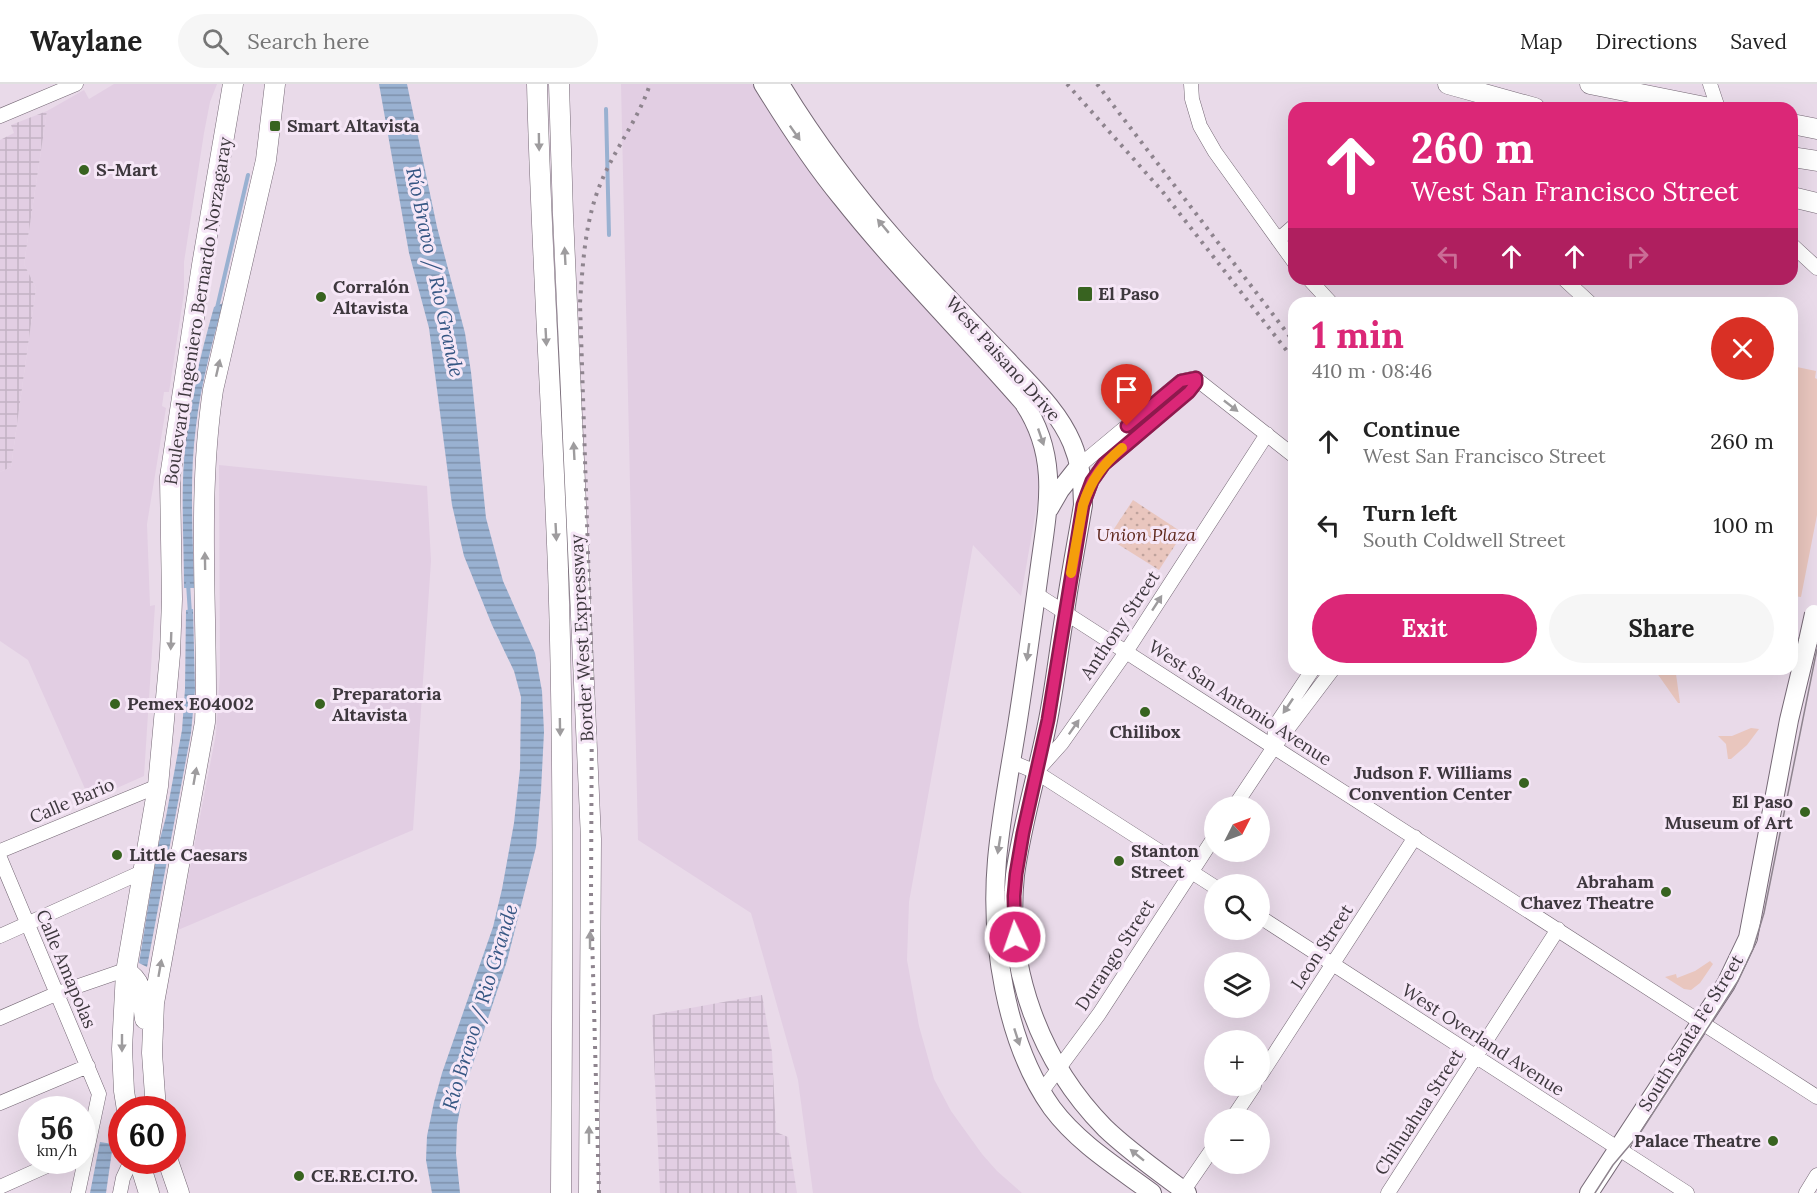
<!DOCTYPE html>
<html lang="en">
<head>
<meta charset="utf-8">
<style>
  :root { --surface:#fff; --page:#f6f6f6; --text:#222; --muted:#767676; --line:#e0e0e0; --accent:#db2777 }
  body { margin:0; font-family:Lora,serif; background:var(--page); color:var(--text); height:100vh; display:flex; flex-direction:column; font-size:22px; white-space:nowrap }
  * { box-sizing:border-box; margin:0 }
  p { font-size:20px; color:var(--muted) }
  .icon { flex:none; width:33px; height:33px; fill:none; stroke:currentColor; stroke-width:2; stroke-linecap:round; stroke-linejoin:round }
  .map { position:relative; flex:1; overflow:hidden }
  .sheet { position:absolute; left:1288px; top:213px; width:510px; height:378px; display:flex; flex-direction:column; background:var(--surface); border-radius:18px; box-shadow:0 6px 24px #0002 }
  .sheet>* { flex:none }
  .top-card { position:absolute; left:1288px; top:18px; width:510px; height:183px; border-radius:18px; box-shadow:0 6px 24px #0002; background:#db2777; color:#fff; overflow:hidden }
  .needle { width:39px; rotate:48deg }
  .buttons { position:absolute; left:1204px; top:712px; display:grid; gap:12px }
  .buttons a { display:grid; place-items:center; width:66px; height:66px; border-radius:50%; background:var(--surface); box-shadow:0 6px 24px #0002; font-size:30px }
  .speed { position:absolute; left:18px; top:1012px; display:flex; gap:12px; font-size:30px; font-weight:700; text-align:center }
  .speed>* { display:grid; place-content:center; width:78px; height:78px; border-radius:50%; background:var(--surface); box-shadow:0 6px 24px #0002; line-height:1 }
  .speed small { font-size:15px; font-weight:400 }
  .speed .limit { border:9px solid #d22; background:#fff; color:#111 }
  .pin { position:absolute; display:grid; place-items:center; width:51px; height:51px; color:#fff; margin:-62px -26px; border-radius:50% 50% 50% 0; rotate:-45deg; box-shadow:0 0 6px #0007 }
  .pin .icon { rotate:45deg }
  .me { position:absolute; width:66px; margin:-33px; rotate:357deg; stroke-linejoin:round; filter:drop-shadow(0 0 4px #0008) }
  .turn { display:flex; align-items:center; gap:21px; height:126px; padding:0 24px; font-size:27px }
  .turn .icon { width:78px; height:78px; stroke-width:2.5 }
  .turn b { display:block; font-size:42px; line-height:51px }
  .lanes { display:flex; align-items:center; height:57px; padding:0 24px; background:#0003; justify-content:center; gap:30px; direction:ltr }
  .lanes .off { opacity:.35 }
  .round { display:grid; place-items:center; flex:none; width:63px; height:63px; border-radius:32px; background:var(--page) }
  .overview { display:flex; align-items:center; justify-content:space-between; height:102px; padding:0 24px }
  h1 { font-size:36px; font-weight:800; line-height:45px; color:var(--accent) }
  .button { display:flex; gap:12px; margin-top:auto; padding:12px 24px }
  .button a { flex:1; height:69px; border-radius:36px; background:var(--accent); color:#fff; font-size:24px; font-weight:800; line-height:69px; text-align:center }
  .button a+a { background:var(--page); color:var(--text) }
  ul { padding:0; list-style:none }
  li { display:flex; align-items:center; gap:18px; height:84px; padding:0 24px }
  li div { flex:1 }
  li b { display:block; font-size:22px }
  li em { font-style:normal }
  header { display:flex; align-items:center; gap:36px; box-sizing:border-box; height:84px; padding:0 30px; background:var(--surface); border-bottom:2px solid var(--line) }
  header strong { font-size:28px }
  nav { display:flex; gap:33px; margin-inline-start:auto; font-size:21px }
  .search { width:420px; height:54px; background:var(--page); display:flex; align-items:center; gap:15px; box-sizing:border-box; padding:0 21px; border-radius:33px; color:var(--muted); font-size:22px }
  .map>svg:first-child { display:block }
</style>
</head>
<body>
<header>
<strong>Waylane</strong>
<div class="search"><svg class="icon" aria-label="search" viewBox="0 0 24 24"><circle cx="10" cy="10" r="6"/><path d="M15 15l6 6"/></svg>Search here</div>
<nav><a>Map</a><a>Directions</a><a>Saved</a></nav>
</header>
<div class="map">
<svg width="1817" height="1109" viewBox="0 0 1817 1109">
  <defs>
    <pattern id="industrial-grid" width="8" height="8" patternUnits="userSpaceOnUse" patternTransform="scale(1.5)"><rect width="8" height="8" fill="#e2cee3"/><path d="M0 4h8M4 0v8" fill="none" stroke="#c3b2c4"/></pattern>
    <pattern id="park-dots" width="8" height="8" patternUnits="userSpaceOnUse" patternTransform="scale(1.5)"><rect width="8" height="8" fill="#e9c6be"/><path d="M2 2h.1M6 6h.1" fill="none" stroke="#bea29c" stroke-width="1.8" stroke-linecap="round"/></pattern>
    <pattern id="water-rules" width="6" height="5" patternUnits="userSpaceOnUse" patternTransform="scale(1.5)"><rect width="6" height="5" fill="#99b1d1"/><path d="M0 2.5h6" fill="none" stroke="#7e91ab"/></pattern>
  </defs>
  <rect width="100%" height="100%" fill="#e9dae9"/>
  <path fill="#e2cee3" d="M114 0H217L210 18 204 49 184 178V209L169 308H164L162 322 166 324 147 440 150 522 155 521 144 692 90 716 28 576 0 557V388L11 383 36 204 24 180 47 27 84 6 89 15Z
    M621 0H781L822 103 871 163 1016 322 1034 355 1040 385 1038 415 1021 512 973 461 909 818 907 876 919 942 934 995 951 1027 982 1070 997 1087 1022 1109H813L798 996 751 829 638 756Z
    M219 381 427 402 431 477 413 746 178 846 216 650 220 590Z"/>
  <path fill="url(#industrial-grid)" d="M47 27 24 180 36 204 11 383 0 388V56L14 49 11 41Z
    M762 911 772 968 776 1048 788 1053 797 1109H660L652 931Z"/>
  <path fill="#e9c6be" d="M1792 282 1816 287 1815 294 1817 295V431L1801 513 1792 512Z
    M1654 585H1668L1676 590 1680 619H1678Z
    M1751 644 1759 645 1747 661 1731 675H1728L1726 660 1718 652H1732Z
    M1710 877 1713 880 1700 899 1691 906 1684 905 1665 893 1676 890 1677 894 1695 887Z"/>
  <path fill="url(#park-dots)" d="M1133 416 1183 449 1159 486 1108 454Z"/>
  <path fill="url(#water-rules)" d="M379 0H407L437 143 465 249 471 288 486 434 503 497 535 569 542 607 544 648 541 707 536 763 507 877 463 1010 457 1041 456 1070 460 1109H432L426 1076 427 1052 434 1018 442 989 493 843 502 805 514 739 520 685 521 613 514 587 492 541 464 472 452 421 429 244 409 169Z
    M223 219C212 260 201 300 196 342 189 395 193 450 194 504H184C184 462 181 418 184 376 187 324 200 273 214 223Z
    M193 525 195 606 191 649 147 883 139 879 158 762 166 733 182 646 185 605 186 526Z
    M100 1058 113 1060 106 1109H90Z"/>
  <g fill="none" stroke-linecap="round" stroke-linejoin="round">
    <path stroke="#99b1d1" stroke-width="4" d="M606 25 609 151
      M217 224 248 91
      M188 499 190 530"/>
    <g stroke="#756875" stroke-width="15">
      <path id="minor" d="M1191 0 1192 15 1200 42 1215 68 1294 178
        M1710 0 1718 24
        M0 32 76 0
        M1278 156 1294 142
        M1792 161 1817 184
        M1309 195 1331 219
        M1564 195 1590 219
        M1195 294 1294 372
        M1079 382 1181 297 1195 294
        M1085 415 1092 397 1104 380 1189 307 1196 299 1195 294
        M1036 510 1817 1013
        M1274 663 1275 642 1313 585
        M1012 678 1036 688 1215 803
        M1037 687 1062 659 1126 568 1267 350
        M1234 723 1274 663 1333 585
        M0 767 158 702
        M0 774 99 1010
        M1260 833 1687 1109
        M0 852 142 788
        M0 934 58 909 119 888H126
        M1260 992 1415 753
        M1042 1007 1099 930 1215 752
        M0 1019 88 982
        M1232 1035 1254 1002
        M0 1103 58 1077
        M78 1109 99 1010
        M120 1109 123 1094 131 1077
        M1182 1109 1215 1061
        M1388 1109 1558 845
        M1806 1109 1817 1091"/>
    </g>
    <g stroke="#756875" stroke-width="20">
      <path id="major" d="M763 0C787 39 812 78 841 113 898 185 963 249 1023 318 1061 374 1047 427 1039 489 1032 540 1025 591 1017 642 1010 686 1001 731 997 776 990 855 1005 958 1052 1024 1078 1059 1117 1083 1152 1109
        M780 0C814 56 853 108 896 157 932 198 970 237 1008 277 1031 302 1058 326 1072 359 1080 378 1083 400 1083 421 1077 457 1070 492 1065 528 1059 564 1055 600 1048 636 1038 688 1022 739 1015 791 1005 884 1040 978 1105 1044 1130 1068 1159 1088 1187 1109
        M1049 425 1060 406 1079 382
        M1589 1109 1726 900 1748 854 1789 636 1808 557"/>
    </g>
    <g stroke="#756875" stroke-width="21">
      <path id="highway" d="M537 0C541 162 552 323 558 485 565 693 562 901 561 1109
        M559 0 563 131 591 755 589 1109
        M1448 0 1535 24
        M1590 0 1710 24
        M1792 40 1817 45
        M1792 73 1817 77
        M1792 113 1817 119
        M126 888C144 897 142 917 145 935
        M127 1026 124 1007 122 965 126 888 158 702 170 570 172 515 170 393 202 181 233 0
        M156 1026 152 969 154 919 205 638 206 611C206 509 198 407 213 306L266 76 275 0
        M139 1077 149 1109
        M168 1077 179 1109"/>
    </g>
    <use href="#minor" stroke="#fff" stroke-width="14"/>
    <use href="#major" stroke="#fff" stroke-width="18"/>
    <use href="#highway" stroke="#fff" stroke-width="20"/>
    <path stroke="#8e848e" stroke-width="1.5" d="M1595 1109 1613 1081 1640 1049 1738 897 1753 865 1764 829 1817 565"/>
    <path stroke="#8e848e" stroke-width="4" stroke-dasharray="3 6" stroke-linecap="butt" d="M1067 0 1162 107 1294 276
      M1097 0 1294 258
      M599 1109 591 813 592 594 580 219C583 177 585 135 602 96 616 63 639 34 650 0"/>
    <g stroke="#756875" stroke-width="20" stroke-linecap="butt">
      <path id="major-bridge" d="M1808 557 1814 530"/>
    </g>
    <use href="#major-bridge" stroke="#fff" stroke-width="18"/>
  </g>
  <defs><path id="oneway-solid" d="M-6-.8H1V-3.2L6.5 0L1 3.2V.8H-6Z" transform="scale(1.5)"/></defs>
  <g fill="#9e9c9e">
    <use href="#oneway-solid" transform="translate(795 49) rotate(55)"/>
    <use href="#oneway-solid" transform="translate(539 58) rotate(89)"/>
    <use href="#oneway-solid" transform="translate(883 142) rotate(-130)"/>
    <use href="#oneway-solid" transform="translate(565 172) rotate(-93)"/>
    <use href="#oneway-solid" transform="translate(546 253) rotate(87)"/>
    <use href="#oneway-solid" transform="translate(218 284) rotate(-77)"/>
    <use href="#oneway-solid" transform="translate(1231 322) rotate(38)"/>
    <use href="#oneway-solid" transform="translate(1041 353) rotate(71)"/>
    <use href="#oneway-solid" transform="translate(574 367) rotate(-93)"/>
    <use href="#oneway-solid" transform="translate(556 448) rotate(87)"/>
    <use href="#oneway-solid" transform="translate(205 477) rotate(-91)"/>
    <use href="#oneway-solid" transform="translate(1157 519) rotate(-57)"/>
    <use href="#oneway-solid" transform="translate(171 557) rotate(92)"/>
    <use href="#oneway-solid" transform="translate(1028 568) rotate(98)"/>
    <use href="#oneway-solid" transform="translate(1288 622) rotate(124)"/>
    <use href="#oneway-solid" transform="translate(560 643) rotate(89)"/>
    <use href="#oneway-solid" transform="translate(1074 643) rotate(-55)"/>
    <use href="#oneway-solid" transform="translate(195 692) rotate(-80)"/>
    <use href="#oneway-solid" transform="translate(999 761) rotate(99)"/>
    <use href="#oneway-solid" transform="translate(590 856) rotate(-90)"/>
    <use href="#oneway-solid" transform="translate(160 884) rotate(-80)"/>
    <use href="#oneway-solid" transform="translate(1017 953) rotate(72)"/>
    <use href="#oneway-solid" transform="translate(122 959) rotate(90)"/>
    <use href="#oneway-solid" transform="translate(589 1051) rotate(-90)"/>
    <use href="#oneway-solid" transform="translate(1137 1071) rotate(-141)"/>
  </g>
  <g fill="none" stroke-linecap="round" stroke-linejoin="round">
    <g stroke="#8e194d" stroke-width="15">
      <path id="route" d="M1015 853 1014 812 1016 790 1023 749 1048 636 1083 421 1092 397 1104 380 1189 308 1196 299V294L1181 297 1127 342"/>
    </g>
    <use href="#route" stroke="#db2777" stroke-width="10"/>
    <path stroke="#f59e0b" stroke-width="10" d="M1071 489 1083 421C1091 396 1103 380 1122 364"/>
  </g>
  <g fill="#386320" stroke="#f6e7f7" stroke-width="2">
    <rect x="269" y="36" width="12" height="12" rx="3"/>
    <circle cx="84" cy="86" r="6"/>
    <rect x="1077" y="202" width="16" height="16" rx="3"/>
    <circle cx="321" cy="213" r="6"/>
    <circle cx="115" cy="620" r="6"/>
    <circle cx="320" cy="620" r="6"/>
    <circle cx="1145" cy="628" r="6"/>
    <circle cx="1524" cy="699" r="6"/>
    <circle cx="1805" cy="728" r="6"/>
    <circle cx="117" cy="771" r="6"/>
    <circle cx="1119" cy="777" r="6"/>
    <circle cx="1666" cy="808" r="6"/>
    <circle cx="1773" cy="1057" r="6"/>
    <circle cx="299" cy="1092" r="6"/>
  </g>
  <g text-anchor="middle" stroke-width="6" stroke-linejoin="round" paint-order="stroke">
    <g font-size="18" font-weight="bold" fill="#3e383e" stroke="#f6e7f7" text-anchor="start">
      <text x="287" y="48">Smart Altavista</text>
      <text x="96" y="92">S-Mart</text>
      <text x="333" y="209">Corralón<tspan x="333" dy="21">Altavista</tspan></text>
      <text x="1098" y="216">El Paso</text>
      <text x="332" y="616">Preparatoria<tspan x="332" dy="21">Altavista</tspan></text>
      <text x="127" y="626">Pemex E04002</text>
      <text x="1145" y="654" text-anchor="middle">Chilibox</text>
      <text x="1512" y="695" text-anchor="end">Judson F. Williams<tspan x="1512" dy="21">Convention Center</tspan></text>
      <text x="1793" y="724" text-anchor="end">El Paso<tspan x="1793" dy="21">Museum of Art</tspan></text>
      <text x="1131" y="773">Stanton<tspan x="1131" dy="21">Street</tspan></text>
      <text x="129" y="777">Little Caesars</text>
      <text x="1654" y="804" text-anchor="end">Abraham<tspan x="1654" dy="21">Chavez Theatre</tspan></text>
      <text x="1761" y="1063" text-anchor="end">Palace Theatre</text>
      <text x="311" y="1098">CE.RE.CI.TO.</text>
    </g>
    <g font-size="18" fill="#3e383e" stroke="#f6e7f7">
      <text transform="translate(198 227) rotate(-81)" y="6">Boulevard Ingeniero Bernardo Norzagaray</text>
      <text transform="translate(1003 275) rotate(48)" y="6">West Paisano Drive</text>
      <text transform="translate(1120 541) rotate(-56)" y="6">Anthony Street</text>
      <text transform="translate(582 554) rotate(-93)" y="6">Border West Expressway</text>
      <text transform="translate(1240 619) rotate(33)" y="6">West San Antonio Avenue</text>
      <text transform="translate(72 717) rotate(-23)" y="6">Calle Bario</text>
      <text transform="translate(1322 863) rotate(-57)" y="6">Leon Street</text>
      <text transform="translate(1115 871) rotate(-57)" y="6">Durango Street</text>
      <text transform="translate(66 885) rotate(67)" y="6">Calle Amapolas</text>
      <text transform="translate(1691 949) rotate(-58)" y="6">South Santa Fe Street</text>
      <text transform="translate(1483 956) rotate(33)" y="6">West Overland Avenue</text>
      <text transform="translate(1419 1028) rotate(-57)" y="6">Chihuahua Street</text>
    </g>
    <g font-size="18" font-style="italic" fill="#5f281d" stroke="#f6e7f7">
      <text x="1146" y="457">Union Plaza</text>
    </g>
    <g font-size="20" font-style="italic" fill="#355683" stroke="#f6e7f7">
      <text transform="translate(435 188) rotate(78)" y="7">Río Bravo / Rio Grande</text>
      <text transform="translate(480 923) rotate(-73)" y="7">Río Bravo / Rio Grande</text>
    </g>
  </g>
</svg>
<div class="buttons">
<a><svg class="needle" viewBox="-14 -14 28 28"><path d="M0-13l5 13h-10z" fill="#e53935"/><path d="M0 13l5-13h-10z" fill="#767676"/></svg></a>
<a><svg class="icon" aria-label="search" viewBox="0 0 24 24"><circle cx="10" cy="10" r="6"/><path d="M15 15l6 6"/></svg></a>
<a><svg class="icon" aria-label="layers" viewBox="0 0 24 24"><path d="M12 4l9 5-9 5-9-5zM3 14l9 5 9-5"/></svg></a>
<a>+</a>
<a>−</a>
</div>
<div class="speed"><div>56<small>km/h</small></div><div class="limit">60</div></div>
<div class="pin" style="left:1127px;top:342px;background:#d93025"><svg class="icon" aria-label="arrive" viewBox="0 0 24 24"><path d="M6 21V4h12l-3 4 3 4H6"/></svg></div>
<svg class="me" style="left:1015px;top:853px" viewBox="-20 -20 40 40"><circle r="17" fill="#db2777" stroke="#fff" stroke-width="3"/><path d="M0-11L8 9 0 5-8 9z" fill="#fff"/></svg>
<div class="top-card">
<div class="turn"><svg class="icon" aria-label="ahead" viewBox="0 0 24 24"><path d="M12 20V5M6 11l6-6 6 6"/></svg><div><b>260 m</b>West San Francisco Street</div></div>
<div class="lanes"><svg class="icon off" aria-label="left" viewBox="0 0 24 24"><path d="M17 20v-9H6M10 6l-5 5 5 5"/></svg><svg class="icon" aria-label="ahead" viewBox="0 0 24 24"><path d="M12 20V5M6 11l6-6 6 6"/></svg><svg class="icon" aria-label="ahead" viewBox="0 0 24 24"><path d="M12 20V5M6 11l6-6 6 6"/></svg><svg class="icon off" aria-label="right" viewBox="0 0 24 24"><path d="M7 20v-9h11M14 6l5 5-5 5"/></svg></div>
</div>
<section class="sheet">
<div class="overview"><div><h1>1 min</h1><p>410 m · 08:46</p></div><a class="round" style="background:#d93025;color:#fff"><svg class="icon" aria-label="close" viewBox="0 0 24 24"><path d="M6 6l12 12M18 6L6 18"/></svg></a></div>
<ul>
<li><svg class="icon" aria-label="ahead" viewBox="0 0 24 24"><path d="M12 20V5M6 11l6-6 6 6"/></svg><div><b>Continue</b><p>West San Francisco Street</p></div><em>260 m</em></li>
<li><svg class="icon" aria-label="left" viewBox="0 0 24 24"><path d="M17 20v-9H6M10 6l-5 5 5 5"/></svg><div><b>Turn left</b><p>South Coldwell Street</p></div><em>100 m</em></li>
</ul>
<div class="button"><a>Exit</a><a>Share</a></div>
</section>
</div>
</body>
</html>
